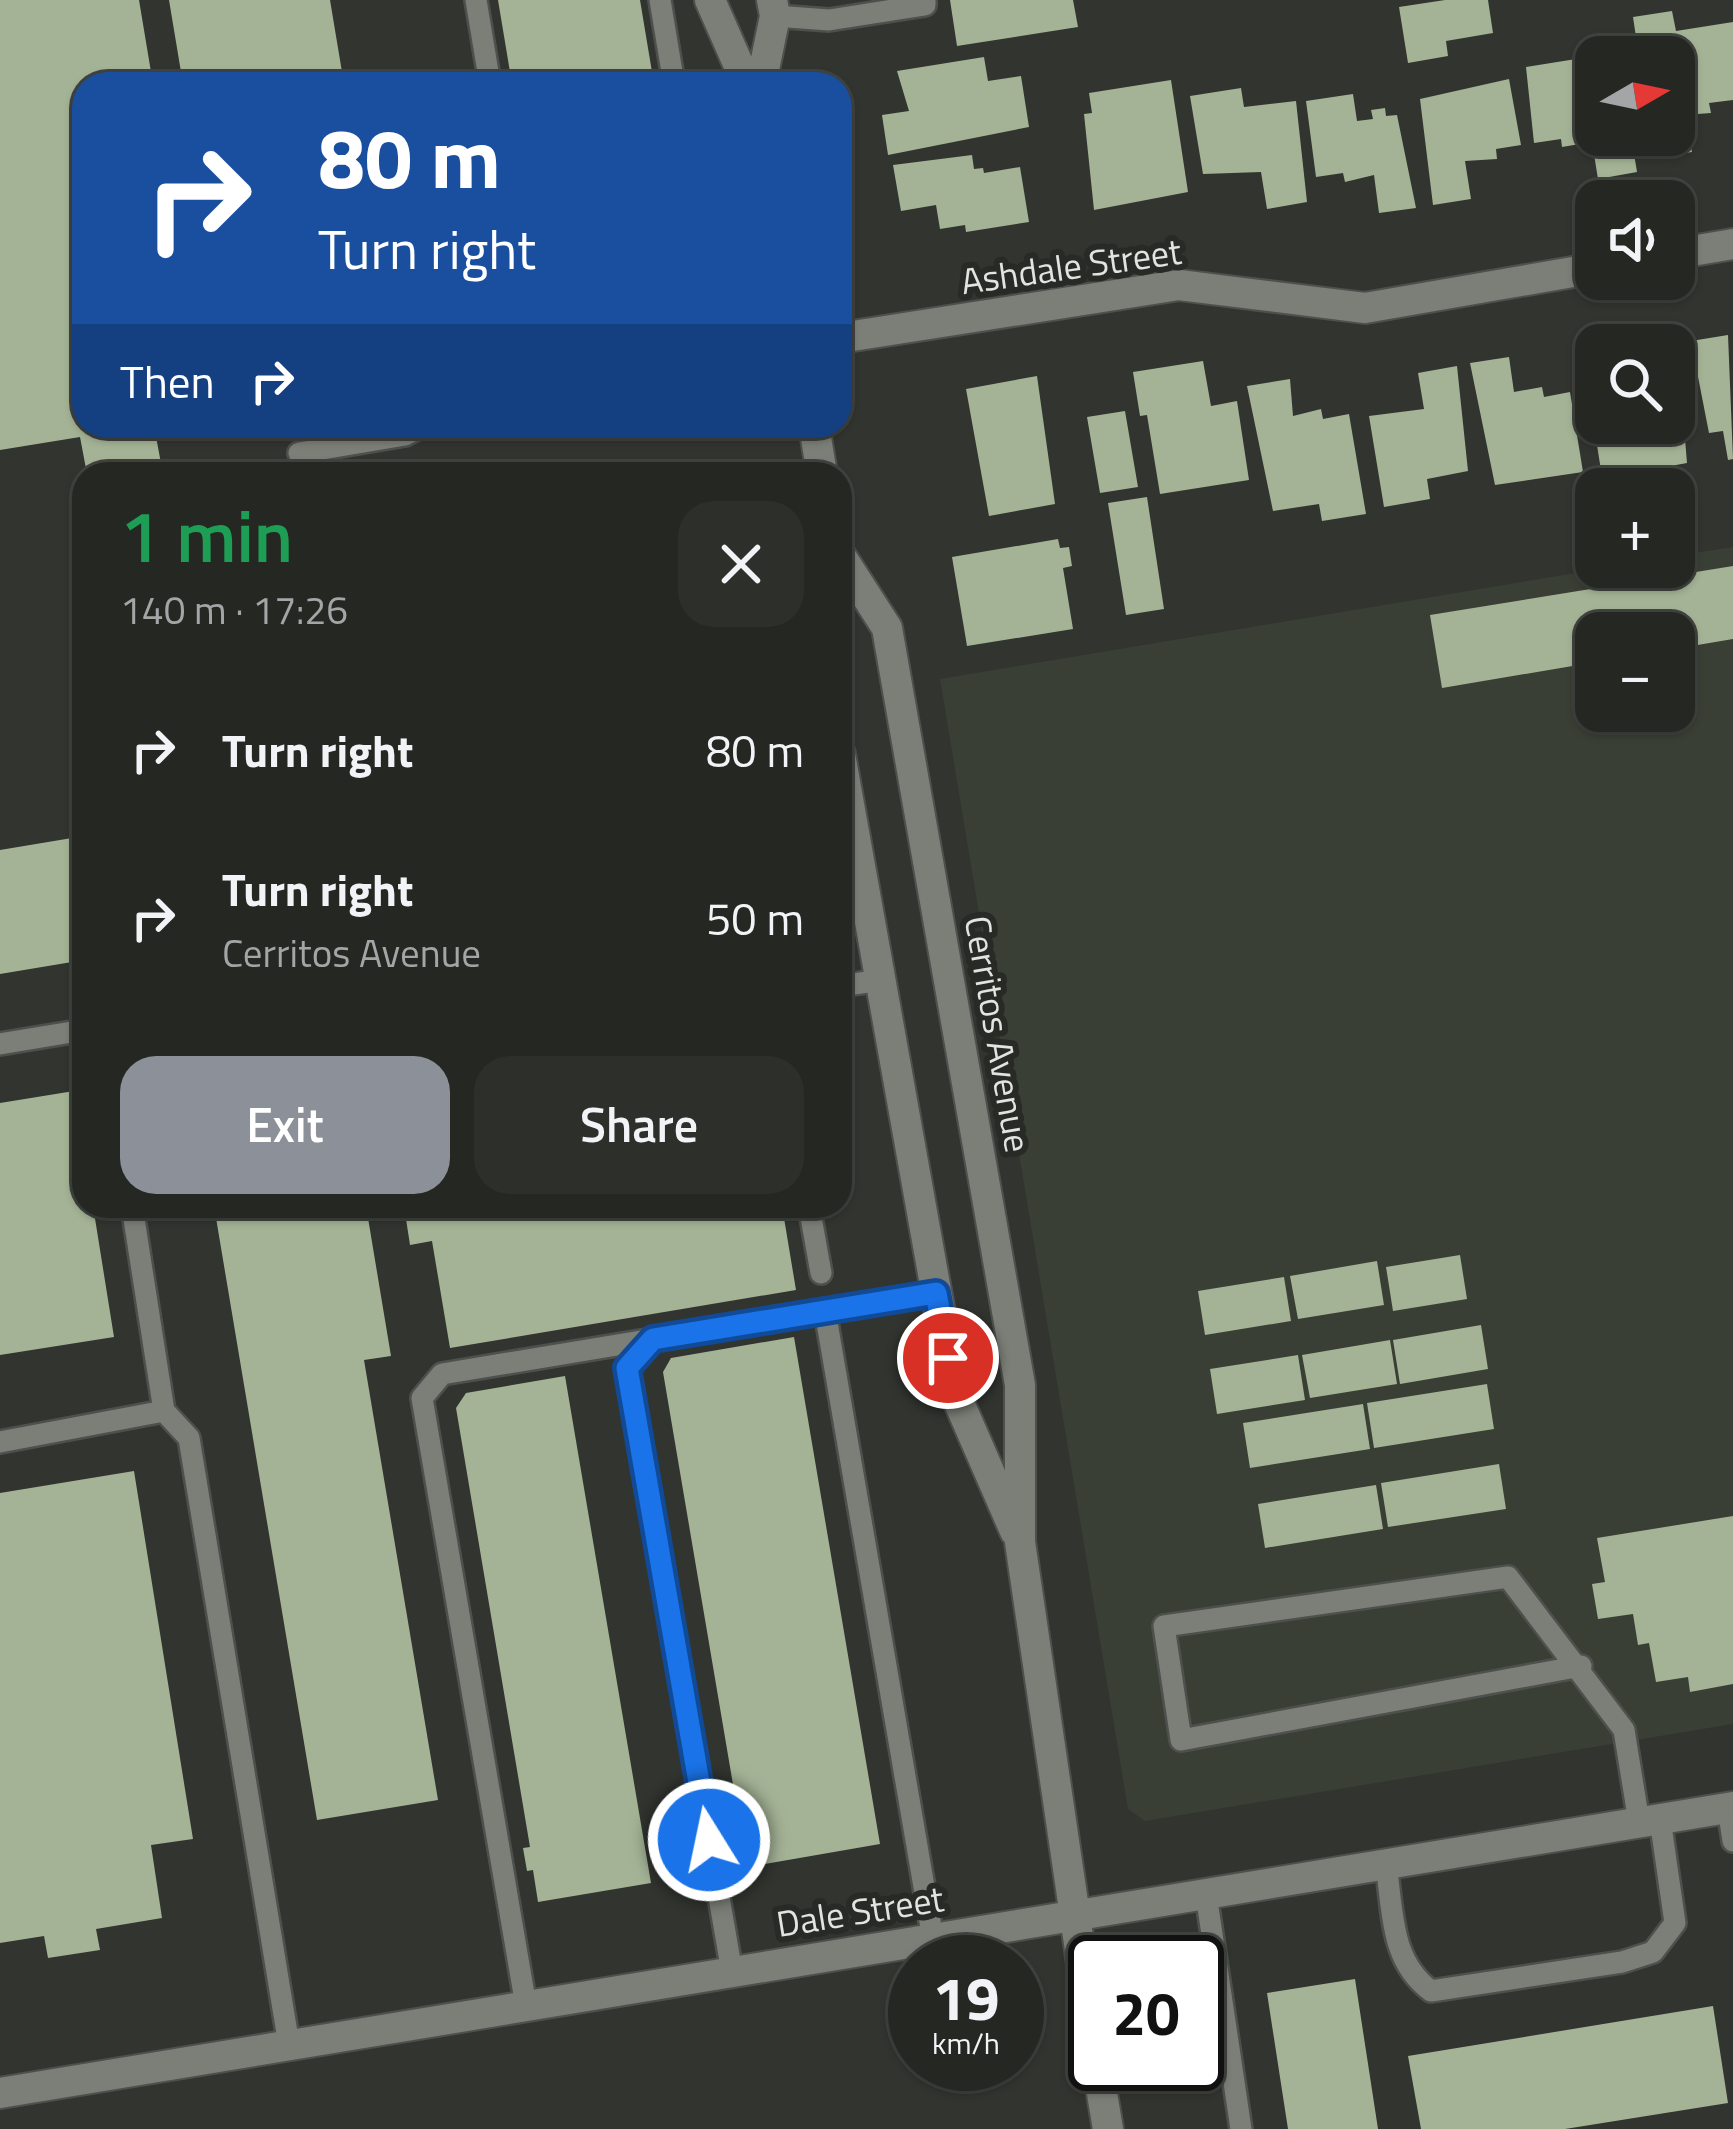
<!DOCTYPE html>
<html lang="en">
<head>
<meta charset="utf-8">
<style>
  :root { --surface:#252723; --page:#2d2f2b; --text:#f1f3f6; --muted:#a3a5a6; --line:#424441; --accent:#8c9099 }
  body { margin:0; font-family:"Titillium Web",sans-serif; background:var(--page); color:var(--text); height:100vh; display:flex; flex-direction:column; font-size:45px; white-space:nowrap }
  * { box-sizing:border-box; margin:0 }
  p { font-size:39px; color:var(--muted) }
  .icon { flex:none; width:66px; height:66px; fill:none; stroke:currentColor; stroke-width:2; stroke-linecap:round; stroke-linejoin:round }
  .map { position:relative; flex:1; overflow:hidden }
  .details { position:absolute; left:72px; top:462px; width:780px; height:756px; display:flex; flex-direction:column; background:var(--surface); border-radius:36px; box-shadow:0 3px 9px #0004,0 0 0 3px var(--line) }
  .details>* { flex:none }
  .hud { position:absolute; left:72px; top:72px; width:780px; height:366px; border-radius:36px; box-shadow:0 3px 9px #0004,0 0 0 3px var(--line); background:#1a4fa0; color:#fff; overflow:hidden }
  .needle { width:78px; rotate:81deg }
  .fabs { position:absolute; left:1575px; top:36px; display:grid; gap:24px }
  .fabs a { display:grid; place-items:center; width:120px; height:120px; border-radius:24px; background:var(--surface); box-shadow:0 3px 9px #0004,0 0 0 3px var(--line); font-size:60px }
  .speed { position:absolute; left:888px; top:1935px; display:flex; gap:24px; font-size:60px; font-weight:700; text-align:center }
  .speed>* { display:grid; place-content:center; width:156px; height:156px; border-radius:50%; background:var(--surface); box-shadow:0 3px 9px #0004,0 0 0 3px var(--line); line-height:1 }
  .speed small { font-size:30px; font-weight:400 }
  .speed .limit { border:6px solid #111; border-radius:18px; background:#fff; color:#111 }
  .pin { position:absolute; display:grid; place-items:center; width:102px; height:102px; color:#fff; margin:-51px; border:6px solid #fff; border-radius:50%; box-shadow:0 3px 12px #0007 }
  .me { position:absolute; width:132px; margin:-66px; rotate:350deg; stroke-linejoin:round; filter:drop-shadow(0 0 9px #0008) }
  .turn { display:flex; align-items:center; gap:42px; height:252px; padding:0 48px; font-size:54px }
  .turn .icon { width:156px; height:156px; stroke-width:2.5 }
  .turn b { display:block; font-size:84px; line-height:102px }
  .then { display:flex; align-items:center; height:114px; padding:0 48px; background:#0003; gap:24px; font-size:45px }
  .round { display:grid; place-items:center; flex:none; width:126px; height:126px; border-radius:36px; background:var(--page) }
  .summary { display:flex; align-items:center; justify-content:space-between; height:204px; padding:0 48px }
  h1 { font-size:72px; font-weight:600; line-height:90px; color:#1e9e55 }
  .action { display:flex; gap:24px; margin-top:auto; padding:24px 48px }
  .action a { flex:1; height:138px; border-radius:36px; background:var(--accent); color:#fff; font-size:48px; font-weight:600; line-height:138px; text-align:center }
  .action a+a { background:var(--page); color:var(--text) }
  ul { padding:0; list-style:none }
  li { display:flex; align-items:center; gap:36px; height:168px; padding:0 48px }
  li div { flex:1 }
  li b { display:block; font-size:45px }
  li em { font-style:normal }
  .map>svg:first-child { display:block }
</style>
</head>
<body>
<div class="map">
<svg width="1733" height="2129" viewBox="0 0 1733 2129">
  <rect width="100%" height="100%" fill="#31342f"/>
  <path fill="#393f34" fill-rule="evenodd" d="M1733 547V1724L1145 1821 1128 1809 940 679 1611 567H1674V556ZM1596 633H1674V711H1596Z"/>
  <path fill="#a4b396" d="M0 0H139L153 84H84V426H154L163 474H87L80 437 0 450Z
    M169 0H330L344 84H183Z
    M498 0H640L654 84H512Z
    M950 0H1073L1078 27 957 46Z
    M1445 0H1488L1493 33 1446 41 1448 56 1408 63 1399 7Z
    M1672 11 1676 31 1733 22V100L1709 103 1711 113 1684 115 1692 152 1647 159 1646 135H1674V57H1639L1633 17Z
    M984 57 988 81 1021 76 1029 127 888 155 882 115 909 111 897 71Z
    M1576 59 1579 84 1596 81V135H1631L1637 172 1598 179 1592 142 1562 147 1561 139 1534 143 1526 67Z
    M1509 79 1521 145 1496 149 1497 159 1465 161 1471 199 1433 205 1420 99Z
    M1171 80 1188 192 1094 210 1084 114 1092 113 1089 93Z
    M1241 88 1244 107 1296 101 1307 202 1267 209 1261 172 1203 174 1190 96Z
    M1353 94 1357 121 1373 119 1371 110 1385 108 1386 116 1397 115 1416 208 1379 213 1374 175 1345 182 1343 173 1316 177 1306 101Z
    M972 155 974 169 983 168 984 173 1020 167 1029 222 966 232 965 225 940 229 936 205 901 211 893 165Z
    M1676 329 1687 463 1649 470 1653 489H1604L1588 389 1596 388V423H1674V345H1639L1637 336Z
    M1728 335 1733 459 1728 460 1723 431 1709 433 1691 341Z
    M1509 357 1514 392 1542 387 1544 397 1570 392 1583 472 1495 485 1470 363Z
    M1203 361 1211 406 1237 401 1249 480 1160 494 1147 415 1140 416 1133 372Z
    M1457 366 1468 471 1427 479 1430 499 1384 507 1369 416 1424 409 1418 373Z
    M1037 376 1055 504 989 516 966 389Z
    M1290 379 1293 416 1321 409 1323 419 1349 414 1366 514 1322 521 1319 504 1273 511 1247 386Z
    M1125 411 1138 487 1100 493 1087 417Z
    M1147 497 1164 609 1126 615 1108 503Z
    M1058 539 1060 548 1069 547 1072 566 1063 568 1073 629 967 646 952 557Z
    M1733 566V639L1674 649V633H1596V662L1442 688 1430 615Z
    M84 836V960L0 974V850Z
    M74 1091 84 1152V1206H93L114 1337 0 1355V1103Z
    M214 1206H366L391 1356 364 1360 438 1800 317 1820Z
    M404 1206H782L796 1290 450 1348 432 1241 410 1245Z
    M1460 1255 1467 1299 1393 1311 1386 1267Z
    M1377 1261 1384 1305 1298 1319 1290 1276Z
    M1284 1277 1291 1321 1205 1335 1198 1291Z
    M1481 1325 1488 1369 1400 1384 1393 1340Z
    M794 1337 880 1844 747 1867 663 1372 671 1358Z
    M1390 1340 1397 1384 1310 1398 1302 1355Z
    M1298 1355 1305 1400 1217 1414 1210 1369Z
    M565 1376 651 1883 538 1902 533 1870 527 1871 523 1848 530 1847 456 1408 466 1393Z
    M1487 1384 1494 1429 1374 1448 1367 1403Z
    M1363 1404 1370 1449 1250 1468 1243 1423Z
    M1499 1464 1506 1509 1388 1527 1381 1483Z
    M134 1471 193 1839 151 1845 162 1918 96 1929 100 1950 48 1958 44 1936 0 1943V1493Z
    M1376 1485 1383 1529 1265 1548 1258 1504Z
    M1733 1516V1684L1690 1692 1688 1677 1656 1682 1649 1643 1638 1645 1633 1614 1598 1619 1592 1584 1605 1582 1597 1538Z
    M1355 1979 1378 2129H1288L1267 1993Z
    M1713 2006 1728 2103 1565 2129H1421L1408 2056Z"/>
  <g fill="none" stroke-linecap="round" stroke-linejoin="round">
    <g stroke="#4d504c" stroke-width="26">
      <path id="service" d="M476 0 490 84
        M660 0 674 84
        M775 16 829 20 925 5V0
        M299 453 405 435 422 426
        M840 986 881 980
        M0 1044 84 1030
        M132 1206 164 1411
        M809 1206 821 1273
        M825 1311 933 1939
        M0 1442 164 1411 189 1438 289 2045
        M1581 1666 1181 1740 1164 1626 1508 1577 1624 1730 1639 1822
        M1728 1808 1733 1841
        M1386 1864C1393 1911 1390 1961 1431 1991L1622 1962 1653 1952 1675 1923 1660 1819
        M1206 1894 1241 2129
        M732 1972 627 1368 653 1339 936 1293
        M526 2006 422 1398 442 1374 653 1339"/>
    </g>
    <g stroke="#4d504c" stroke-width="34">
      <path id="minor" d="M1674 254 1733 244
        M840 338 1179 285 1365 308 1596 268"/>
    </g>
    <g stroke="#4d504c" stroke-width="34">
      <path id="tertiary" d="M710 0 747 84
        M761 84 775 16 772 0
        M814 426 822 474
        M840 555 887 628 1020 1385V1542L1095 2052
        M840 754 954 1391 1015 1531
        M1097 2064 1108 2129
        M0 2093 1733 1807"/>
    </g>
    <use href="#service" stroke="#7b7f78" stroke-width="21"/>
    <use href="#minor" stroke="#7b7f78" stroke-width="30"/>
    <use href="#tertiary" stroke="#7b7f78" stroke-width="30"/>
  </g>
  <g fill="none" stroke-linecap="round" stroke-linejoin="round">
    <g stroke="#114b97" stroke-width="30">
      <path id="route" d="M709 1840 627 1368 653 1339 936 1293 948 1358"/>
    </g>
    <use href="#route" stroke="#1a73e8" stroke-width="21"/>
  </g>
  <g text-anchor="middle" stroke-width="12" stroke-linejoin="round" paint-order="stroke">
    <g font-size="36" fill="#e2e4e1" stroke="#272a25">
      <text transform="translate(1071 266) rotate(-8)" y="13">Ashdale Street</text>
      <text transform="translate(998 1034) rotate(80)" y="13">Cerritos Avenue</text>
      <text transform="translate(860 1911) rotate(-9)" y="13">Dale Street</text>
    </g>
  </g>
</svg>
<div class="fabs">
<a><svg class="needle" viewBox="-14 -14 28 28"><path d="M0-13l5 13h-10z" fill="#e53935"/><path d="M0 13l5-13h-10z" fill="#a3a5a6"/></svg></a>
<a><svg class="icon" aria-label="sound" viewBox="0 0 24 24"><path d="M4 9h4l5-4v14l-5-4H4zM17 9q2 3 0 6"/></svg></a>
<a><svg class="icon" aria-label="search" viewBox="0 0 24 24"><circle cx="10" cy="10" r="6"/><path d="M15 15l6 6"/></svg></a>
<a>+</a>
<a>−</a>
</div>
<div class="speed"><div>19<small>km/h</small></div><div class="limit">20</div></div>
<div class="pin" style="left:948px;top:1358px;background:#d93025"><svg class="icon" aria-label="arrive" viewBox="0 0 24 24"><path d="M6 21V4h12l-3 4 3 4H6"/></svg></div>
<svg class="me" style="left:709px;top:1840px" viewBox="-20 -20 40 40"><circle r="17" fill="#1a73e8" stroke="#fff" stroke-width="3"/><path d="M0-11L8 9 0 5-8 9z" fill="#fff"/></svg>
<div class="hud">
<div class="turn"><svg class="icon" aria-label="right" viewBox="0 0 24 24"><path d="M7 20v-9h11M14 6l5 5-5 5"/></svg><div><b>80 m</b>Turn right</div></div>
<div class="then">Then<svg class="icon" aria-label="right" viewBox="0 0 24 24"><path d="M7 20v-9h11M14 6l5 5-5 5"/></svg></div>
</div>
<section class="details">
<div class="summary"><div><h1>1 min</h1><p>140 m · 17:26</p></div><a class="round"><svg class="icon" aria-label="close" viewBox="0 0 24 24"><path d="M6 6l12 12M18 6L6 18"/></svg></a></div>
<ul>
<li><svg class="icon" aria-label="right" viewBox="0 0 24 24"><path d="M7 20v-9h11M14 6l5 5-5 5"/></svg><div><b>Turn right</b></div><em>80 m</em></li>
<li><svg class="icon" aria-label="right" viewBox="0 0 24 24"><path d="M7 20v-9h11M14 6l5 5-5 5"/></svg><div><b>Turn right</b><p>Cerritos Avenue</p></div><em>50 m</em></li>
</ul>
<div class="action"><a>Exit</a><a>Share</a></div>
</section>
</div>
</body>
</html>
